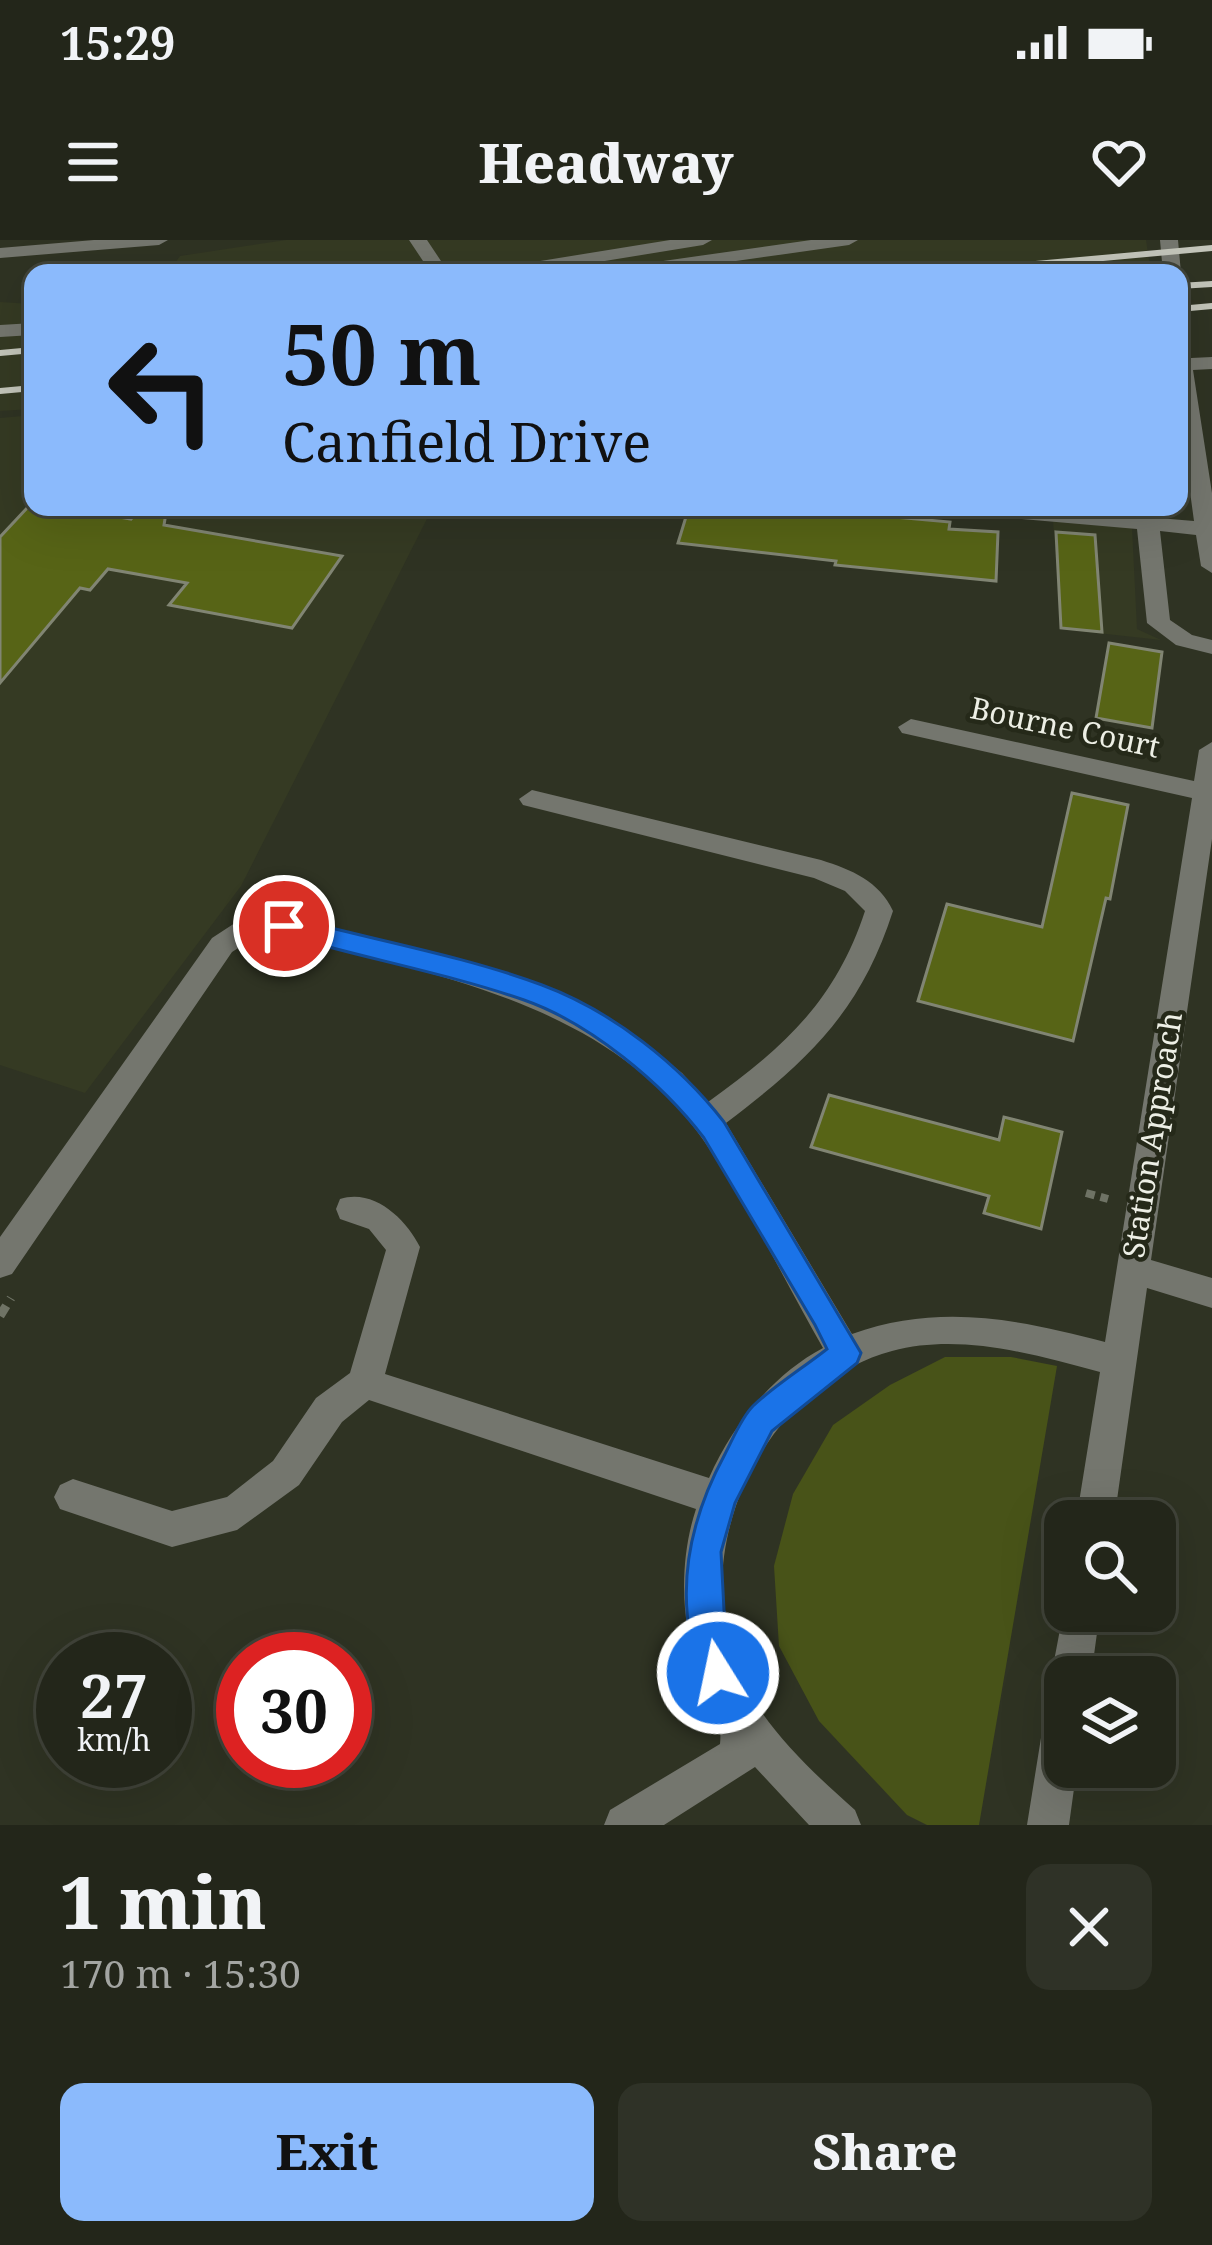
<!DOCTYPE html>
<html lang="en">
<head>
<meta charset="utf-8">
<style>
  :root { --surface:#23261a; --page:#2f3227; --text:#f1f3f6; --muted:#a3a5a2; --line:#404339; --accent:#8bbafc }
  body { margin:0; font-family:"Noto Serif",serif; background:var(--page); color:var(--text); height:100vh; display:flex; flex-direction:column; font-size:45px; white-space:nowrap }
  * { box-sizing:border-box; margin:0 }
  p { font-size:39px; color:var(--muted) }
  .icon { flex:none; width:66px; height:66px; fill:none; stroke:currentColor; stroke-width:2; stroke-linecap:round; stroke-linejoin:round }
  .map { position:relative; height:1585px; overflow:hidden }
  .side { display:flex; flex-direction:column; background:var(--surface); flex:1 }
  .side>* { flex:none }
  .banner { position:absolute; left:24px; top:24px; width:1164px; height:252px; border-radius:24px; box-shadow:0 12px 48px #0002,0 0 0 3px var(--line); background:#8bbafc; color:#111; overflow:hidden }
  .tools { position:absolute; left:1044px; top:1260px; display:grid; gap:24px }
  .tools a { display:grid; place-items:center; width:132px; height:132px; border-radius:24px; background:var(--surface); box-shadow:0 12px 48px #0002,0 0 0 3px var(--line); font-size:60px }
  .speed { position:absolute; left:36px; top:1392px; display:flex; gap:24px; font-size:60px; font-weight:700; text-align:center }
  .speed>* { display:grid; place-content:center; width:156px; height:156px; border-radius:50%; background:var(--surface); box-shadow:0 12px 48px #0002,0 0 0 3px var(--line); line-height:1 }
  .speed small { font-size:30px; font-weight:400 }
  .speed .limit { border:18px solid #d22; background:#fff; color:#111 }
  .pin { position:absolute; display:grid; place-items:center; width:102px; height:102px; color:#fff; margin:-51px; border:6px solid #fff; border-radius:50%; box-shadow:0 3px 12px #0007 }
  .me { position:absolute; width:132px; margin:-66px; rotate:350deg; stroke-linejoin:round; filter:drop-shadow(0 0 9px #0008) }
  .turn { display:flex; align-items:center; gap:42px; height:252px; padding:0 60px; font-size:54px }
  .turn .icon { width:156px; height:156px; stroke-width:2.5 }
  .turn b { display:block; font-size:84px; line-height:102px }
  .round { display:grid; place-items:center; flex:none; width:126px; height:126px; border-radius:24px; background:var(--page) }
  .overview { display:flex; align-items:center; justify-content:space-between; height:204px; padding:0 60px }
  h1 { font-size:72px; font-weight:800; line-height:90px }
  .button { display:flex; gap:24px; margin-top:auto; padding:24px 60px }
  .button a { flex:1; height:138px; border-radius:24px; background:var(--accent); color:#111; font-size:48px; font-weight:800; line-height:138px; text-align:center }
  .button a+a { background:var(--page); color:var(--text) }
  .status { display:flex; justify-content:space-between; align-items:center; height:84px; padding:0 60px; background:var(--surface); direction:ltr }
  .status svg { height:33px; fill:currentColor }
  header { display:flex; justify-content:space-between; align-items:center; height:156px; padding:0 60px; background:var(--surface); font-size:54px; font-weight:800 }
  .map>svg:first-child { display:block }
</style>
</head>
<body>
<div class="status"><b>15:29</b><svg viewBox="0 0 49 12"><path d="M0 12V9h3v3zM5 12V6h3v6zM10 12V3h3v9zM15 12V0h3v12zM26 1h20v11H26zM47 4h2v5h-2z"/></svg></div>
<header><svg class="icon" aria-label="menu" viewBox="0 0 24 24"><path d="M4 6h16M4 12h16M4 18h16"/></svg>Headway<svg class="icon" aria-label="heart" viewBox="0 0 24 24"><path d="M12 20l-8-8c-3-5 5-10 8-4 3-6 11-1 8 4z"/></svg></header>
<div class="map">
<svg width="1212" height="1585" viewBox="0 0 1212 1585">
  <rect width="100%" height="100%" fill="#2f3323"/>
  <path fill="#353a23" d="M286 0H1146L1151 33H168L180 16Z
    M0 62 33 64V169L0 171Z
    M33 175V267H433L241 646 85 853 0 825V178Z
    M1052 267H1131L1137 389 1161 400 1061 389Z"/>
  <path fill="#485318" d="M945 1117H1011L1057 1126 979 1585H927L907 1575 819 1481 779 1406 774 1326 793 1254 833 1185 890 1145Z"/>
  <path fill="#576416" stroke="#818573" stroke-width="3" d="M28 267H64L131 279 141 267H167L164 285 342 316 292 388 169 365 187 343 108 329 90 350 80 348 0 443V297Z
    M689 267H763L839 276V272L950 282 949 289 998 292 996 341 835 325 836 321 678 303Z
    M1056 292 1095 295 1102 392 1061 388Z
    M1109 403 1162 412 1152 488 1096 478Z
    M1072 553 1128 565 1110 659 1106 658 1073 801 918 761 947 664 1042 687Z
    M829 855 999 900 1004 877 1062 892 1041 989 984 973 989 956 811 907Z"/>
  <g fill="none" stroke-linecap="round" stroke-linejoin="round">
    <path stroke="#6f7365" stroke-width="8" stroke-dasharray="9 6" stroke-linecap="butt" d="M1086 953 1108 959"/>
    <path stroke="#6f7365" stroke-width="9" stroke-dasharray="12 8" stroke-linecap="butt" d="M0 1076 11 1058"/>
    <path fill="#74766e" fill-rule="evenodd" d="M94 0H168L159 5 0 18V8Z
      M409 0H427L443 24 528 23 670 0H712L703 5 531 33H431Z
      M811 0H858L849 5 652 33 626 30 635 25Z
      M1160 0H1178L1181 33 1179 36 1163 33Z
      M33 83V95L0 97V85Z
      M1179 96 1189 102 1191 118 1212 117V129L1193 130 1212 253V333L1201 326 1196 295 1160 291 1170 380 1192 395 1212 400V414L1176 405 1147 383 1137 289 963 274 952 267H1036L1136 276V267H1156L1158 278 1194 281 1179 171Z
      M911 479 1194 541 1199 510 1212 502V599L1151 1020 1212 1038V1068L1147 1048 1114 1281H1076L1100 1132C1034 1114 960 1093 892 1111 763 1146 687 1308 738 1430 761 1485 811 1531 855 1570L861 1585H809L755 1527 664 1585H604L610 1570 720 1504C723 1476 709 1461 700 1435 680 1384 679 1320 696 1269L369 1160 342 1182 299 1245 237 1290 172 1307 60 1269 54 1257 60 1245 73 1239 172 1271 227 1257 273 1221 316 1158 350 1133 386 1010 369 989 340 979 336 969 340 959C374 948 406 979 420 1007L385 1134 709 1238C732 1186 772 1135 823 1108 784 1040 749 966 704 901 610 764 433 734 284 696L254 698 232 712 12 1034 0 1038V997L212 698 238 681 284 676 530 743 634 796 682 833 708 862C784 807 835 762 865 671L845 651 814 638 523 565 519 559 532 550 821 620C852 630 879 641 893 671 861 771 808 821 726 883L852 1094C939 1063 1018 1079 1105 1102L1192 558 902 493 898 487Z
      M1065 1363V1371H1100L1091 1437H1065V1527H1077L1069 1585H1027L1045 1473 1051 1459 1063 1454 1051 1437Z"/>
    <path stroke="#c3c5ba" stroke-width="6" d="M938 33 1212 8
      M1179 46 1212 44
      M1179 69 1212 66
      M0 113 33 110
      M0 151 33 148"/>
  </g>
  <path fill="#1a73e8" stroke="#114b97" stroke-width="3" d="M284 676C365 698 465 716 542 745 612 771 679 824 724 882L861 1113 857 1123 772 1191 735 1263 721 1312 724 1370 736 1433 731 1446 718 1452 705 1446C672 1366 685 1288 725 1214 733 1199 741 1178 753 1166 775 1145 803 1128 827 1109L815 1085 704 898C662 843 590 783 524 760 443 732 357 717 275 692L271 686 275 679Z"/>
  <g text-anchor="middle" stroke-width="9" stroke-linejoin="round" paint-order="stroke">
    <g font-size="30" fill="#edefe5" stroke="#252919">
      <text transform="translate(1065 488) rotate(12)" y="10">Bourne Court</text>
      <text transform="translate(1153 895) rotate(-81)" y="10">Station Approach</text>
    </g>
  </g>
</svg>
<div class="tools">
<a><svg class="icon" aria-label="search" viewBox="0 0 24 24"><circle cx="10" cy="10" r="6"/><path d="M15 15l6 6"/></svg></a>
<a><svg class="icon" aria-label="layers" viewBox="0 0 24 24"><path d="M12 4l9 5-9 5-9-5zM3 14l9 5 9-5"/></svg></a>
</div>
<div class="speed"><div>27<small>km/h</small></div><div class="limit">30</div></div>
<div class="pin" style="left:284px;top:686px;background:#d93025"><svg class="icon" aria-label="arrive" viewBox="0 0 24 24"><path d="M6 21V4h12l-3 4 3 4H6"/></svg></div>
<svg class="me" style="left:718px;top:1433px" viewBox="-20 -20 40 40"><circle r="17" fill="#1a73e8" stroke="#fff" stroke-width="3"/><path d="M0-11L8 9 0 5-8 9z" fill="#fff"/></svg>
<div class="banner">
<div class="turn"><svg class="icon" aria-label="left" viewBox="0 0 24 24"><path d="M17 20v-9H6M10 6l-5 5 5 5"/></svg><div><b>50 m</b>Canfield Drive</div></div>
</div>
</div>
<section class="side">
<div class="overview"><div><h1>1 min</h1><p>170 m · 15:30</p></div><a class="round"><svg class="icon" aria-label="close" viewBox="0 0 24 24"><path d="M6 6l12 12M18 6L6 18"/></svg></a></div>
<div class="button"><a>Exit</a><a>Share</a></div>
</section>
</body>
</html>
